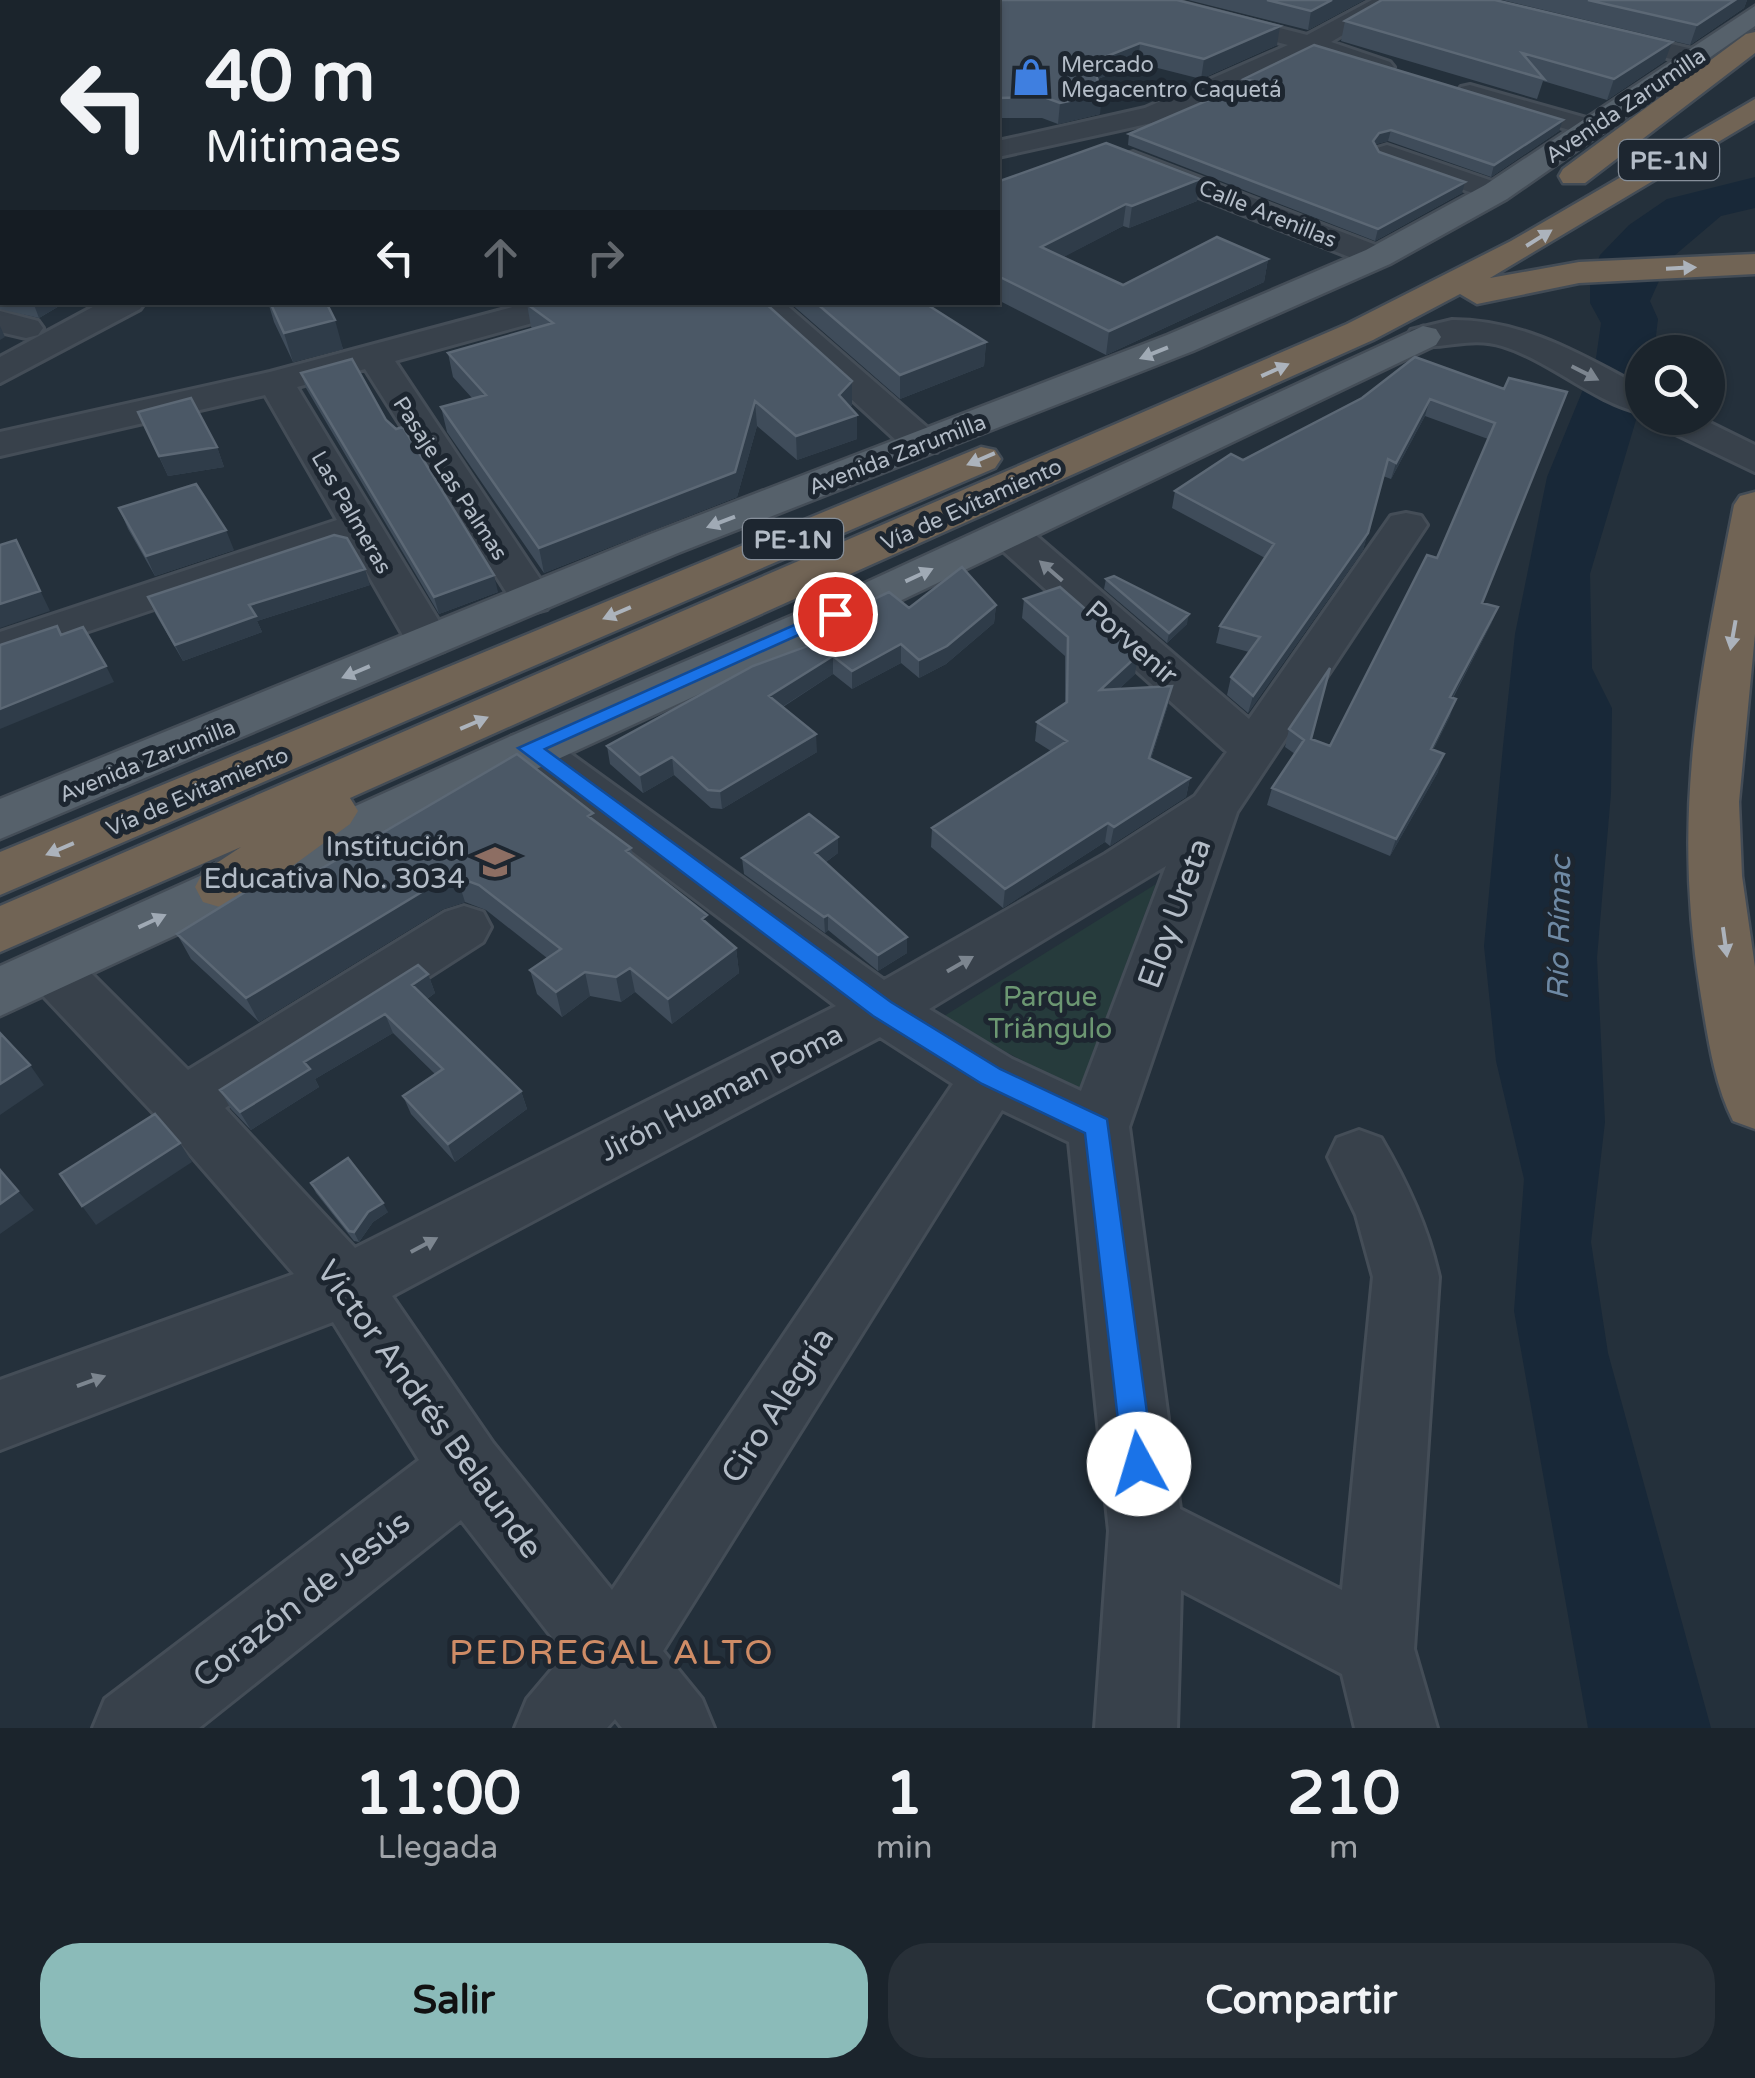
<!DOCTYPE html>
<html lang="es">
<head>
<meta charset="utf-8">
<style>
  :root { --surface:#1b242c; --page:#283038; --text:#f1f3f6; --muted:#a0a4a9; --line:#394148; --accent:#8bbbb9 }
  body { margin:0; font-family:"Varela Round",sans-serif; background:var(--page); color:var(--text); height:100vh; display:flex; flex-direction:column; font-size:38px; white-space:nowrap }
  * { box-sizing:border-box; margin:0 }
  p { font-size:32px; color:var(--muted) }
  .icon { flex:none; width:55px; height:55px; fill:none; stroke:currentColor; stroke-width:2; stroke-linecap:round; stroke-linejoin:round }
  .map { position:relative; height:1728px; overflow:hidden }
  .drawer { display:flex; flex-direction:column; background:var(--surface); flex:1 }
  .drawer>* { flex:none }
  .banner { position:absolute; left:0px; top:0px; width:1000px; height:305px; box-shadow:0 2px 8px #0004,0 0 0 2px var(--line); background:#1b242c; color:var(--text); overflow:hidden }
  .controls { position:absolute; left:1625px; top:335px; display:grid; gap:20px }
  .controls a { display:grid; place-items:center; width:100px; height:100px; border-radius:50%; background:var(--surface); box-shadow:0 2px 8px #0004,0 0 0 2px var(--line); font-size:50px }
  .pin { position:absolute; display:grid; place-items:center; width:85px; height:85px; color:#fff; margin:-42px; border:5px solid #fff; border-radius:50%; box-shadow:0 2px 10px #0007 }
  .me { position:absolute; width:110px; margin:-55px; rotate:354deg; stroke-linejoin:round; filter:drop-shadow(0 0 8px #0008) }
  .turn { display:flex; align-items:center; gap:35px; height:210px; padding:0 40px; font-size:45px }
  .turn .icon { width:130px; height:130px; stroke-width:2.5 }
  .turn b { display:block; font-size:70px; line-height:85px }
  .lanes { display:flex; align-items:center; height:95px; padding:0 40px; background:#0003; justify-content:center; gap:50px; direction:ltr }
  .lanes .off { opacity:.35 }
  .eta { display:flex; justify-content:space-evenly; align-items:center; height:170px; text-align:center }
  .eta b { font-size:60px; font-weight:700; line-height:70px }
  .cta { display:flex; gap:20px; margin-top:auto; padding:20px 40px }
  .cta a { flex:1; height:115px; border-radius:40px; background:var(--accent); color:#111; font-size:40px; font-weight:700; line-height:115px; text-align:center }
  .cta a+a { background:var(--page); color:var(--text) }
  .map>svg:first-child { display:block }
</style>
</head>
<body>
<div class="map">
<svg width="1755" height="1728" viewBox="0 0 1755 1728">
  <rect width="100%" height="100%" fill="#24303b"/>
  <path fill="#263b3c" d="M1156 884 1079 1090 941 1018Z"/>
  <path fill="#182838" d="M1755 177V208L1721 216 1668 261 1650 301 1658 319 1654 352H1642V400L1590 574 1592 668 1612 708 1611 793 1597 958 1605 1122 1591 1242 1608 1353 1711 1728H1588L1514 1311 1524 1179 1496 1061 1484 946 1503 746 1515 634 1547 477 1596 358 1601 323 1590 303V279L1600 255 1629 225 1667 199Z"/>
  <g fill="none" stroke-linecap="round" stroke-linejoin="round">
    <g stroke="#444d57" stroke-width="6">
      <path id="minor" d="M549 0H586L588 2H551Z
        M1131 0H1172L1307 35 1372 0H1402L1331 42 1390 62 1394 67 1381 75 1311 52 1165 120 998 157V141L1145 108 1288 45 1135 5Z
        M1444 0H1486L1705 52 1709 57 1696 65 1448 5Z
        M1470 85 1604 123 1608 129 1594 137 1461 99 1457 93 1461 87Z
        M2 145V164L0 165V146Z
        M1387 145 1507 186 1511 192 1496 201 1377 160 1373 154 1377 148Z
        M1133 152 1389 250 1394 257 1378 267 1367 264 1123 167 1118 161 1123 155Z
        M102 302H145L140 309 0 383V357Z
        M531 302H588L583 309 395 361 554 600 547 609 532 613 517 609 365 369 297 387 451 641 444 651 428 655 412 651 350 543 0 661V632L337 520 265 395 0 456V432L270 372Z
        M745 302H783L937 436 942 444 937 452H909Z
        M0 311 38 321 43 328 38 335 26 338 0 332Z
        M1452 320C1524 320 1580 354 1642 387V413C1593 402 1551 361 1502 346 1469 335 1440 352 1411 344L1406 337 1411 330Z
        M1653 418H1700L1755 445V472L1659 426Z
        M1406 513 1421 516 1427 525 1237 812 1129 1127 1180 1509 1342 1590 1373 1277 1356 1215 1328 1157 1337 1138 1359 1130 1381 1138C1407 1182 1428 1227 1439 1277L1414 1649 1437 1728H1355L1342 1674 1181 1590 1177 1728H1095L1109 1531 1069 1142 1002 1110 663 1651 702 1699 714 1728H622L615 1719 607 1728H515L527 1699 565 1654 461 1520 199 1728H93L105 1699 419 1460 333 1322 0 1450V1380L294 1274 162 1122 32 984 24 969 32 954 52 947 72 954 188 1070 445 912 464 906 483 912 491 927 483 942 225 1108 355 1248 836 1006 512 760 505 748 512 736 529 732 546 736 884 980 1105 854 1195 796 1227 752 994 543 988 534 994 525 1009 522 1024 525 1249 719 1391 516ZM1166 866 1081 1091 1012 1059 929 1009ZM880 1037 953 1084 612 1590 493 1443 392 1296Z"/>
    </g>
    <g stroke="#444d57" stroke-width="5">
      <path id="major" d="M1755 6V26L1507 199 1390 264 1193 351 678 553 0 839V799L648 535 1167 335 1366 250 1485 185Z
        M1423 326 1436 329 1441 337 1436 345 860 620 0 1016V966L511 736 828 600Z"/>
    </g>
    <g stroke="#434c56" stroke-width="5">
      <path id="highway" d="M1755 32V53L1585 183H1563L1559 176 1563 169 1746 34Z
        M1755 99V120L1490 278 1579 262 1755 254V274L1579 283 1477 304 1460 294 1373 340 350 798 358 811 350 824 243 902 223 908 203 902 195 887 203 872 241 847 0 952V906L1347 324 1511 241Z
        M981 447 995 450 1001 459 995 468 0 895V852Z
        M1755 492V634L1739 802 1742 876 1755 967V1129L1733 1121C1714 1083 1708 1038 1701 996 1671 814 1699 682 1734 505L1740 496Z"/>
    </g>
    <use href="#minor" fill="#38414b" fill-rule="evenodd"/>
    <use href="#major" fill="#56616b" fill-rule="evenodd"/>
    <use href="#highway" fill="#716455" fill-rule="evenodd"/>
  </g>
  <path fill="#3f4c5a" d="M0 0H481L476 2H2V6H0Z
    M592 0H1177L1277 45 1201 79 1138 63 1098 79 1100 114 1058 124 1042 118H998V2H608Z
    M1188 0H1364L1308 30Z
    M1502 0H1747L1744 8 1690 45Z
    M1345 21 1665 61 1607 100 1543 81 1537 99 1341 41Z
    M1244 79 1559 131 1491 177 1388 141 1376 144 1379 152 1462 193 1375 241 1128 145 1129 134 1243 86Z
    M998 180 1000 181 1197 201 1129 228 1123 226 1063 257 1123 285 1268 259 1264 282 1106 355 998 300Z
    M0 219H2V302H66L39 318 0 309Z
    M268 302H326L343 349 293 362 274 322Z
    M789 302H923L986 342 984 366 900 399Z
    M527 304 852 381V405L850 407 857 439 797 460 757 426 737 497 544 573 447 432 441 407 472 398 453 377 448 353 533 329 531 327Z
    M301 373 386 420 396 429 498 592 439 614 306 388Z
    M1504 389 1483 603 1498 607 1491 624 1453 698 1450 716 1433 750 1438 772 1390 856 1267 805 1272 788 1295 754 1285 747 1289 729 1330 746 1437 558 1488 439 1425 416 1391 479 1383 476 1363 550 1248 713 1227 695 1231 677 1249 652 1216 643 1220 626 1265 558 1172 508 1175 491 1243 460 1362 398Z
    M138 412 217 447 224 467 168 476Z
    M119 508 234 550 155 576 128 529Z
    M1106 579 1187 624 1167 643 1104 589Z
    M370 585 257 621 262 632 183 661 155 613 148 597Z
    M1024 599 1135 674 1119 689 1168 705 1151 759 1190 778 1186 797 1110 846 1105 842 1003 908 931 847 932 828 1051 751 1035 741 1037 722 1065 704V656L1022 618Z
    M996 605 994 623 946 664 919 678 901 663 852 689 833 674 783 707 817 752 722 809 711 808 674 775 643 793 610 764 607 746 857 623V607L909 608Z
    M594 821 631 848 633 856 736 948 739 973 672 1024 635 992 621 1002 590 996 562 1017 537 994 530 970 547 958 486 910 465 902 443 909 259 1022 191 959 177 934 295 884Z
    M838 853 826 862 907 953 878 971 828 930 825 933 744 874 742 858Z
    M428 974 435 993 427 999 521 1091 527 1109 455 1162 411 1114 403 1096 435 1074 393 1033 315 1079 319 1087 251 1130 231 1109 220 1090Z
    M311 1183 388 1212 373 1222 359 1242 354 1241 316 1193Z"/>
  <path fill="#2f3c49" d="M439 0H481L476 2H434Z
    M1332 0H1364L1308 30 1311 11Z
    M1735 0H1747L1744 8 1690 45 1697 25Z
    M1280 26 1277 45 1201 79 1204 59Z
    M1672 42 1665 61 1607 100 1614 79Z
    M1140 43 1138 63 1090 82 1092 62Z
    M1102 94 1100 114 1058 124 1060 103Z
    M2 110V134H0V111Z
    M1563 120 1559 131 1491 177 1494 165Z
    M1391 130 1388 141 1376 144 1370 152 1373 141 1379 133Z
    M1200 179 1197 201 1129 228 1132 206Z
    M1465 182 1462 193 1375 241 1378 229Z
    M1126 204 1123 226 1039 270 1041 247Z
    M1268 259 1264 282 1106 355 1109 331Z
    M33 302H66L39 318Z
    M335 320 343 349 293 362 284 333Z
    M0 326 5 337 0 340Z
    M986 342 984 366 900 399V375Z
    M852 381V405L840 419 839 395Z
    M1430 399 1425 416 1391 479 1396 463Z
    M755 401 757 426 737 497 544 573 539 548Z
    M857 415V439L797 460 796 436Z
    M217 447 224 467 168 476 159 456Z
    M226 530 234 550 155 576 146 556Z
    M1368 533 1363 550 1248 713 1253 696Z
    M16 540 50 611 0 628V604Z
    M365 569 370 585 257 621 262 632 183 661 175 645 249 605Z
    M494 575 498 592 439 614 434 597Z
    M996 605 994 623 946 664 919 678V660Z
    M1498 607 1491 624 1444 714 1450 697Z
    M1189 614 1187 624 1167 643 1169 633Z
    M901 644V663L852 689V671Z
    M1138 655 1135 674 1097 710 1100 690Z
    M833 656V674L771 714 769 696Z
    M106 666 114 682 0 729V709Z
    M1172 686 1168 705 1145 778 1149 758Z
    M1456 699 1450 716 1424 766 1431 749Z
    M816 734 817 752 722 809 720 791Z
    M1444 754 1438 772 1390 856 1396 839Z
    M672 757 674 775 643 793 640 775Z
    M1190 778 1186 797 1110 846 1114 827Z
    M1108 823 1105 842 1003 908 1005 889Z
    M838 837V853L816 869 815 853Z
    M457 877 465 902 443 909 259 1022 246 998 435 884Z
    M828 915V930L825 933 824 917Z
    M907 937V953L878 971V955Z
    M736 948 739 973 672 1024 668 999Z
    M630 968 635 992 621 1002 616 977Z
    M585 972 590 996 562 1017 556 992Z
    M428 974 435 993 419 1004 412 985Z
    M385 1014 393 1033 315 1079 319 1087 251 1130 240 1112 304 1062Z
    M30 1065 44 1085 0 1115V1084Z
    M521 1091 527 1109 455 1162 448 1144Z
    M180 1143 192 1162 96 1225 82 1206Z
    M18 1191 34 1210 0 1234V1204Z
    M383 1203 388 1212 373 1222 359 1242 354 1232 368 1212Z"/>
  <path fill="#4b5866" stroke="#5c6875" stroke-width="2.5" d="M52 0H439L434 2H46Z
    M712 0H1177L1280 26 1204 59 1140 43 1092 62 1102 94 1060 103 1044 97 998 98V2H728Z
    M1267 0H1332L1311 11Z
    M1382 0H1495L1672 42 1614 79 1522 53 1544 79 1345 21Z
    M1588 0H1735L1697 25Z
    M2 41V110L0 111V42Z
    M1314 45 1563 120 1494 165 1391 130 1379 133 1373 141 1379 152 1465 182 1378 229 1129 134 1253 81 1244 79Z
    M1106 143 1200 179 1132 206 1126 204 1041 247 1123 285 1217 237 1268 259 1109 331 998 276V180L1000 181Z
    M0 219H2V284H0Z
    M270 302H326L335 320 284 333Z
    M532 302H764L852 381 839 395 857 415 796 436 755 401 735 472 539 548 441 407 486 395 448 353 553 323 527 304Z
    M815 302H923L986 342 900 375Z
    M1415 357 1504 389 1509 378 1567 392 1482 603 1498 607 1450 697 1456 699 1431 749 1444 754 1396 839 1272 788 1304 740 1289 729 1330 668 1311 739 1330 746 1427 555 1437 558 1495 423 1430 399 1396 463 1388 459 1368 533 1253 696 1231 677 1260 637 1220 626 1274 544 1175 491 1231 454 1243 460 1362 398Z
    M352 359 386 420 396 429 403 427 494 575 434 597 301 373Z
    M191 398 217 447 159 456 138 412Z
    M196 484 226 530 146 556 119 508Z
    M334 535 347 538 365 569 249 605 256 616 175 645 148 597Z
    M16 540 40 591 0 604V545Z
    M962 567 996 605 947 646 919 660 901 644 852 671 833 656 769 696 816 734 720 791 708 790 672 757 640 775 607 746 753 666 816 643 848 622 853 625 869 617 857 607 889 592 909 608Z
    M1114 576 1189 614 1169 633 1106 579Z
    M1060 587 1138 655 1100 690 1172 686 1149 758 1190 778 1114 827 1108 823 1005 889 932 828 1067 741 1037 722 1067 702 1068 637 1024 599Z
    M57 626 61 635 83 627 106 666 0 709V645Z
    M517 754 593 813 588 816 631 848 626 851 707 915 702 919 736 948 668 999 630 968 616 977 585 972 556 992 530 970 561 949 479 885 457 877 435 884 246 998 177 934 279 871 295 884Z
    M809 814 838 837 815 853 907 937 878 955 828 915 824 917 742 858Z
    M418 965 428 974 412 985 521 1091 448 1144 403 1096 443 1069 385 1014 304 1062 310 1069 240 1112 220 1090Z
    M0 1033 30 1065 0 1084Z
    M155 1114 180 1143 82 1206 60 1174Z
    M348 1158 383 1203 368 1212 354 1232 349 1231 311 1183Z
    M0 1170 18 1191 0 1204Z"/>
  <defs><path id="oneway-solid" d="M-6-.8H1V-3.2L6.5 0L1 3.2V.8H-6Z" transform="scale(2.5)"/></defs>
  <g fill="#acb3bc">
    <use href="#oneway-solid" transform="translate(1539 238) rotate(-32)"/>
    <use href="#oneway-solid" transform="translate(1681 268) rotate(-3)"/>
    <use href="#oneway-solid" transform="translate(1275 370) rotate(-24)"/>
    <use href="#oneway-solid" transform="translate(981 459) rotate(157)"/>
    <use href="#oneway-solid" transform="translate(617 613) rotate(157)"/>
    <use href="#oneway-solid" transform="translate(1733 635) rotate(100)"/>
    <use href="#oneway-solid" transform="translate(474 723) rotate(-23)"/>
    <use href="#oneway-solid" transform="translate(60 849) rotate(157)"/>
    <use href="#oneway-solid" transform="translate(1725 942) rotate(82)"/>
  </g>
  <g fill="#a0aab5">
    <use href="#oneway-solid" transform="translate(1154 353) rotate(158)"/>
    <use href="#oneway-solid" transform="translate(721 522) rotate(159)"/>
    <use href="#oneway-solid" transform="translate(919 575) rotate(-25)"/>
    <use href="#oneway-solid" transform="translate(356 672) rotate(157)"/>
    <use href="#oneway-solid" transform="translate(152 921) rotate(-25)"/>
  </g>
  <g fill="#7c858f">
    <use href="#oneway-solid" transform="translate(1585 373) rotate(27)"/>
    <use href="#oneway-solid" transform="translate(1051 571) rotate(-139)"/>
    <use href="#oneway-solid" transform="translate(960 964) rotate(-30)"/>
    <use href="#oneway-solid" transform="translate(424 1245) rotate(-28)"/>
    <use href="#oneway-solid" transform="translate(91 1381) rotate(-20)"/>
  </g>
  <path fill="#1a73e8" stroke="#114b97" stroke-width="2.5" d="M828 610 845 614 545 749 891 1002 1000 1069 1107 1119 1154 1464 1150 1475 1139 1479 1128 1475 1123 1464 1085 1133 982 1084 873 1016 518 748Z"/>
  <defs>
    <g id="shop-bare" transform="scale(3)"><path d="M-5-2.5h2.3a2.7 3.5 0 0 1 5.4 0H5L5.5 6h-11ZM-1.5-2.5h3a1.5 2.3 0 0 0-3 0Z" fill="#3f7fe0" stroke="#1d2630" stroke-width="2.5" paint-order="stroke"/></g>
    <g id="school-bare" transform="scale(3)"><path d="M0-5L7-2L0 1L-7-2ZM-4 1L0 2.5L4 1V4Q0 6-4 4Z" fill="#8d6e63" stroke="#1d2630" stroke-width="2.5" paint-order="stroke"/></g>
  </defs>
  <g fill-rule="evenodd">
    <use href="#shop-bare" x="1031" y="77"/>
    <use href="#school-bare" x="495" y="862"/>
  </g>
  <g text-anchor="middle" stroke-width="10" stroke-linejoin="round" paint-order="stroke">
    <g font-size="22" fill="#b3bcc7" stroke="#1d2630" text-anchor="start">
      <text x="1061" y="72">Mercado<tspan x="1061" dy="25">Megacentro Caquetá</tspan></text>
    </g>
    <g font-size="22" fill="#b3bcc7" stroke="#1d2630">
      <text transform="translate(1625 105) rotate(-34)" y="8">Avenida Zarumilla</text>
      <text transform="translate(1268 213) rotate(22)" y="8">Calle Arenillas</text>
      <text transform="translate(897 454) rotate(-21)" y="8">Avenida Zarumilla</text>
      <text transform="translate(451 478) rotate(57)" y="8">Pasaje Las Palmas</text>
      <text transform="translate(971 504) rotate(-24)" y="8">Vía de Evitamiento</text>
      <text transform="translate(352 512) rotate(60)" y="8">Las Palmeras</text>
      <text transform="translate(147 760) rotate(-22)" y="8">Avenida Zarumilla</text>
      <text transform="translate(197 791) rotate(-23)" y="8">Vía de Evitamiento</text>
    </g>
    <g fill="#1d2630" stroke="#868f9a" stroke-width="2.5">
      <rect x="1619" y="140" width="100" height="40" rx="8"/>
      <rect x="743" y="519" width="100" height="40" rx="8"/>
    </g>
    <g font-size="25" font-weight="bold" fill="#b3bcc7">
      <text x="1669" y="169">PE-1N</text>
      <text x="793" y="548">PE-1N</text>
    </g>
    <g font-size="28" fill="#b3bcc7" stroke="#1d2630">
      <text transform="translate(1132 642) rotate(41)" y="10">Porvenir</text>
      <text transform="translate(721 1092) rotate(-27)" y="10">Jirón Huaman Poma</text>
    </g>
    <g font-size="28" fill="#b3bcc7" stroke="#1d2630" text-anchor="end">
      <text x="465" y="856">Institución<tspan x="465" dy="32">Educativa No. 3034</tspan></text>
    </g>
    <g font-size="28" fill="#6c9772" stroke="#1d2630">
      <text x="1050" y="1006">Parque<tspan x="1050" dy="32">Triángulo</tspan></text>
    </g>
    <g font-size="30" font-style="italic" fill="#6e89a4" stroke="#1d2630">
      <text transform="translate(1559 928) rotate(-89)" y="10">Río Rímac</text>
    </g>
    <g font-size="32" fill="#b3bcc7" stroke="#1d2630">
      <text transform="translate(1174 913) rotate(-70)" y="11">Eloy Ureta</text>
      <text transform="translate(777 1405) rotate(-57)" y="11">Ciro Alegría</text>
      <text transform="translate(430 1409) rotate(54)" y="11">Victor Andrés Belaunde</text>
      <text transform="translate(301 1599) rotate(-38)" y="11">Corazón de Jesús</text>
    </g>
    <g font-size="35" letter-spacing="2.5" fill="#cf8c66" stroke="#1d2630">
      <text x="612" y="1664">PEDREGAL ALTO</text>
    </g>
  </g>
</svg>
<div class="controls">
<a><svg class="icon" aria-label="search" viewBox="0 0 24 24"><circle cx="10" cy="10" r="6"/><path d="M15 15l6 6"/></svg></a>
</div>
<div class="pin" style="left:835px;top:614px;background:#d93025"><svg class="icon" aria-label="arrive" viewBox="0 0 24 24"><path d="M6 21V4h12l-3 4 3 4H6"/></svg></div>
<svg class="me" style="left:1139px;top:1464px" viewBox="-20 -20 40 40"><circle r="19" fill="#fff"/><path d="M0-13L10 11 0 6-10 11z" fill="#1a73e8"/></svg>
<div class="banner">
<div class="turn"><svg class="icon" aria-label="left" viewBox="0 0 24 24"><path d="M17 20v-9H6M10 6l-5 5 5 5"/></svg><div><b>40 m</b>Mitimaes</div></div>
<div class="lanes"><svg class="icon" aria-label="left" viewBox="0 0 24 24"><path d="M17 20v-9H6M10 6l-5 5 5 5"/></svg><svg class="icon off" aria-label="ahead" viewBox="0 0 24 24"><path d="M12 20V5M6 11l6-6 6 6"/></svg><svg class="icon off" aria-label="right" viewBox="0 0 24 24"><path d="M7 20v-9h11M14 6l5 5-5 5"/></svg></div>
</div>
</div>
<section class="drawer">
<div class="eta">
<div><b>11:00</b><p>Llegada</p></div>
<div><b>1</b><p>min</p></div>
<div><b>210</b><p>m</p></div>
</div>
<div class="cta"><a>Salir</a><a>Compartir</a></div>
</section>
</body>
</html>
